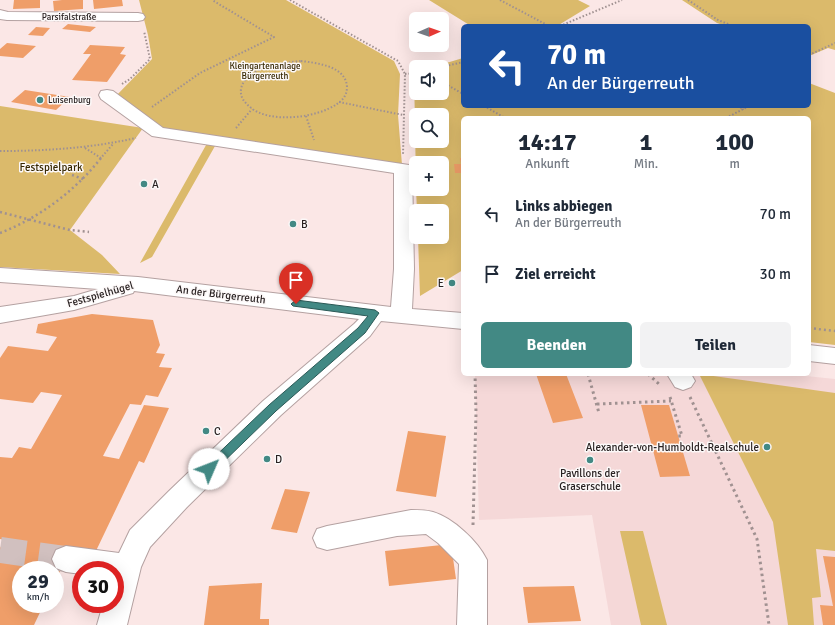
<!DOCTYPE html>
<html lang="de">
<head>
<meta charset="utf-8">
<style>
  :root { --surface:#fff; --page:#f2f2f3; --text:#1f2937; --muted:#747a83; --accent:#428984 }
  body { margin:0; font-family:Signika,sans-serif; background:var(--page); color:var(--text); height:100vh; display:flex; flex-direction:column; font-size:15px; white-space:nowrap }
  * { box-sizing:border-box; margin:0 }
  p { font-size:13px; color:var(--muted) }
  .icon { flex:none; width:22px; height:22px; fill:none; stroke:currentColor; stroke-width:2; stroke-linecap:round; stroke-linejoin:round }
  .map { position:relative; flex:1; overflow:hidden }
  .sheet { position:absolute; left:461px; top:116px; width:350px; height:260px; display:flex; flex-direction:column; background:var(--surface); border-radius:6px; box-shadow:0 4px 16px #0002 }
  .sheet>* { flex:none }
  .hud { position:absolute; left:461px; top:24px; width:350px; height:84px; border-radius:6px; box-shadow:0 4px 16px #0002; background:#1a4fa0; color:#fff; overflow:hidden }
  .needle { width:26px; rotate:88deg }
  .controls { position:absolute; left:409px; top:12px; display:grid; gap:8px }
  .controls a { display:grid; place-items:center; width:40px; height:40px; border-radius:6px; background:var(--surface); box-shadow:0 4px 16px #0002; font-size:20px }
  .speed { position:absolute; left:12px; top:561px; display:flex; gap:8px; font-size:20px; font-weight:700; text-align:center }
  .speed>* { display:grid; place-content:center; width:52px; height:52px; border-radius:50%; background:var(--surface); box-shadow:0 4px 16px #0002; line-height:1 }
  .speed small { font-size:10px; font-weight:400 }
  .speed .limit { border:6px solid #d22; background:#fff; color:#111 }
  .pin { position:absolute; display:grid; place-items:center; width:34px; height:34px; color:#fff; margin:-41px -17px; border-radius:50% 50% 50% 0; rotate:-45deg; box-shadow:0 0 4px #0007 }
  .pin .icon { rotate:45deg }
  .me { position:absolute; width:44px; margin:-22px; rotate:46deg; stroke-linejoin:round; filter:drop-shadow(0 0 3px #0008) }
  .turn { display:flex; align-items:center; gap:14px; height:84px; padding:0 20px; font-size:18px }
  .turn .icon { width:52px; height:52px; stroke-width:2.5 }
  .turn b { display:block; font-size:28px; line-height:34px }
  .eta { display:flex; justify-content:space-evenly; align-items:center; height:68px; text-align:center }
  .eta b { font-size:24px; font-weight:700; line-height:28px }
  .primary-button { display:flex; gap:8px; margin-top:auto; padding:8px 20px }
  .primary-button a { flex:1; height:46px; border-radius:6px; background:var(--accent); color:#fff; font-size:16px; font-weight:700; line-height:46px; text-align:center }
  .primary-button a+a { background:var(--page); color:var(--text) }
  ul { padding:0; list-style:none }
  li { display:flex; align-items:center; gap:12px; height:60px; padding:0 20px }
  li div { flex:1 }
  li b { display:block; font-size:15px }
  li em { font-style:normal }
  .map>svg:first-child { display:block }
</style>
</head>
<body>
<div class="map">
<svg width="835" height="625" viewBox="0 0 835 625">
  <rect width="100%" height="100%" fill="#fbe7e6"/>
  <path fill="#f5d8d8" d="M475 374H787L835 379V625H611L592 515 479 520Z"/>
  <path fill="#dbba6b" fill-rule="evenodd" d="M139 0H286L394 61 400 74 398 115 402 165 164 129 114 98 152 59 148 35Z
    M429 0H578L590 6 557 26H471Z
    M682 0H835V50L828 48 809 56V26H726L717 23Z
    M463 58V106H809V83L835 93V345L809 342V118H463V270L420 296 418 237H442V211H417L416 189H442V163H416V184L414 71H416V93H442V67H433ZM416 115H442V141H416Z
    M0 106 143 128 70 230 102 255 120 274 0 267Z
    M210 138 219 139 152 257 140 263Z
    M699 374 835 393V551L816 549 821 597 812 598 814 625H788L773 522Z
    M620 531H643L667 625H641Z"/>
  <path fill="#ef9e69" d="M14 0H40V8L13 9Z
    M62 0H83V9L54 11 53 1Z
    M93 0H122L123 6 94 9Z
    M68 24 96 27 90 32 62 29Z
    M36 27 50 28 43 36 28 35Z
    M7 43 36 46 23 58 0 56V49Z
    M90 45 125 47 120 54 126 55 107 82 72 80 91 54H83Z
    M25 90 70 97 56 110 11 102Z
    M460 158H463V173H455L454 164H461Z
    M92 314 153 320 160 345 156 353 165 354 159 367 172 368 158 397 146 395 141 405 130 404 103 456 119 459 144 405 169 408 144 463 139 461 95 553 71 549 55 582V570H21V604H44L34 625H0V548L5 540 0 539V457L12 458 19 447 31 449 62 395 41 392 33 403 0 399V358L8 346 48 351 57 337 36 333 38 324Z
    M536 374H566L583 418 553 423Z
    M641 405H669L690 476 660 477Z
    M408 431 446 436 436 497 396 491Z
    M285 489 310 492 297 533 271 529Z
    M451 544 456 579 389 586 385 551Z
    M823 556 835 557V625H823L820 605 833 606Z
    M262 583 260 619H269V625H204L209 586Z
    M574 586 581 621 528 623 523 587Z"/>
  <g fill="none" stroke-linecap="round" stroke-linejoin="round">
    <path stroke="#d1c0bf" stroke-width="26" stroke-dasharray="26 13" stroke-linecap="butt" d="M0 550 66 559"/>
    <g stroke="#b4a1a1" stroke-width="2">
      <path id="minor" d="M0 10 8 12 138 13 143 14 145 17 143 20 138 21 7 20 0 19Z
        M107 90 113 91 163 128 409 165 412 169 414 269 412 309 463 313V329L381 321 370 336 281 415 187 507 150 547 141 567 127 625H97L103 604H115V570H81V574L66 572 56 568 52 559 56 550 66 546 119 553 130 530 169 491 263 401 354 324 359 319 134 291 133 293 74 310 0 323V307L74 296 98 289 0 282V268L138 277 391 307 394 269V173L152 136 101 99 99 95 101 91Z
        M809 345 835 348V364L809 361Z
        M667 374H691L695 381 691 387 683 390 675 387Z
        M411 510C419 510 426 510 433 512 453 518 478 541 487 560V625H457L459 564 438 543 426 534 397 536 327 550 317 547 313 538 317 529 327 526Z"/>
    </g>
    <path stroke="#a09191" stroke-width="2" stroke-dasharray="1.5 2" stroke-linecap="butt" d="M290 0 398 61 405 74 403 155
      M500 0 549 26
      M688 0 718 20 733 26
      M560 26 622 0
      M809 55 835 43
      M301 61C317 63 346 66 347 87 347 95 343 100 337 104 317 118 269 124 250 107 244 102 240 97 241 89 245 67 283 63 301 61Z
      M442 67 463 62
      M405 74 416 73
      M442 82 463 94
      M122 84 130 79 150 59 144 31
      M339 102 403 115
      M484 106 505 118
      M737 106 744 109
      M152 107 200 73 274 37 212 0
      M306 116 314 140
      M726 118 749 106
      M236 128 252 109
      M85 148 101 158
      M0 151C46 151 91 148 136 138
      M100 159 113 144"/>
    <path stroke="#a09191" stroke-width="2.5" stroke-dasharray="2 3" stroke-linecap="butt" d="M72 175 83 179
      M0 212 70 230 89 232
      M0 233C39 218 75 191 101 158
      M809 328 835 331"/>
    <path stroke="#a09191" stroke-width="3" stroke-dasharray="2.5 3.5" stroke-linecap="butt" d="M588 374 599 413
      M648 374 659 384
      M670 397 682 436H678
      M690 397 757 539 769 625
      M597 404 671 401
      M473 525 476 413 475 374"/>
    <use href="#minor" fill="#fff" fill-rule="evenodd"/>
  </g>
  <path fill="#428984" stroke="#2b5956" d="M296 300 375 310 379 313 365 333 276 411 213 472 209 473 205 472 204 469 205 466 269 405 358 328 368 316 293 306 291 304Z"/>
  <g fill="#428984" stroke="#fcf8f8" stroke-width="1.5">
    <circle cx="40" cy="100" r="4"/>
    <circle cx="144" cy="184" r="4"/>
    <circle cx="293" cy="224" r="4"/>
    <circle cx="452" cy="283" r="4"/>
    <circle cx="206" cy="431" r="4"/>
    <circle cx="767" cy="447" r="4"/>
    <circle cx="267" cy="459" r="4"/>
    <circle cx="590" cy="460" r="4"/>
  </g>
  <g text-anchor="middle" stroke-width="3" stroke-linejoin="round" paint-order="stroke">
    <g font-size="9" fill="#292222" stroke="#fcf8f8">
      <text x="69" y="20">Parsifalstraße</text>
    </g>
    <g font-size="9" fill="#362700" stroke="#fcf8f8">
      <text x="265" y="69">Kleingartenanlage<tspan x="265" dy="10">Bürgerreuth</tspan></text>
    </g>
    <g font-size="9" fill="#292222" stroke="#fcf8f8" text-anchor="start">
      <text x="48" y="103">Luisenburg</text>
    </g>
    <g font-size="11" fill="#362700" stroke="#fcf8f8">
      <text x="51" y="171">Festspielpark</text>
    </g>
    <g font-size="11" fill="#292222" stroke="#fcf8f8" text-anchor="start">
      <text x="152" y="188">A</text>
      <text x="301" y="228">B</text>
      <text x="444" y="287" text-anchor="end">E</text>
      <text x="214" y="435">C</text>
      <text x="759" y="451" text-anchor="end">Alexander-von-Humboldt-Realschule</text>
      <text x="275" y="463">D</text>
      <text x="590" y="477" text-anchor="middle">Pavillons der<tspan x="590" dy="13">Graserschule</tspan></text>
    </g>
    <g font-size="11" fill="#292222" stroke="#fcf8f8">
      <text transform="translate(100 294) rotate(-16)" y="4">Festspielhügel</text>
      <text transform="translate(221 294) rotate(7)" y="4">An der Bürgerreuth</text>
    </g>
  </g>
</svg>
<div class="controls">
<a><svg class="needle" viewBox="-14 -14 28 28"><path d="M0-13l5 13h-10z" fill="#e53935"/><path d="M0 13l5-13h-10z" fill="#747a83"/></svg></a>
<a><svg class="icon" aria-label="sound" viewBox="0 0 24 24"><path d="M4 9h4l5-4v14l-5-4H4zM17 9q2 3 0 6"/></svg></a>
<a><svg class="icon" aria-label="search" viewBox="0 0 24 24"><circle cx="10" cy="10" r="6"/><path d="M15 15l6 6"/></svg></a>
<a>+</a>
<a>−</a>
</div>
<div class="speed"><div>29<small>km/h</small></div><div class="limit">30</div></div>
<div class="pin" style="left:296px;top:304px;background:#d93025"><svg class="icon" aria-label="arrive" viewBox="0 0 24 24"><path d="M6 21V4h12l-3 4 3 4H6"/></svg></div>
<svg class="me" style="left:209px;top:469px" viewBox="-20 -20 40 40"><circle r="19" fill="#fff"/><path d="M0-13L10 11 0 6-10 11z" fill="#428984"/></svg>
<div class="hud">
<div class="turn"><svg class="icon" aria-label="left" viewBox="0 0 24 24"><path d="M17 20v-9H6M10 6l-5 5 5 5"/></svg><div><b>70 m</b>An der Bürgerreuth</div></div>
</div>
<section class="sheet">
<div class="eta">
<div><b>14:17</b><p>Ankunft</p></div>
<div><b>1</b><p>Min.</p></div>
<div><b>100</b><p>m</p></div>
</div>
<ul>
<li><svg class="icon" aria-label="left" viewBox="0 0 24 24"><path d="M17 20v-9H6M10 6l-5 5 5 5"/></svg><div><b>Links abbiegen</b><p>An der Bürgerreuth</p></div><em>70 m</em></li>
<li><svg class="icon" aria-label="arrive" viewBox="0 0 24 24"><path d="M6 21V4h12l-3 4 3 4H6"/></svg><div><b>Ziel erreicht</b></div><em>30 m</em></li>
</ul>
<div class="primary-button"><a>Beenden</a><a>Teilen</a></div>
</section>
</div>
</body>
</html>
